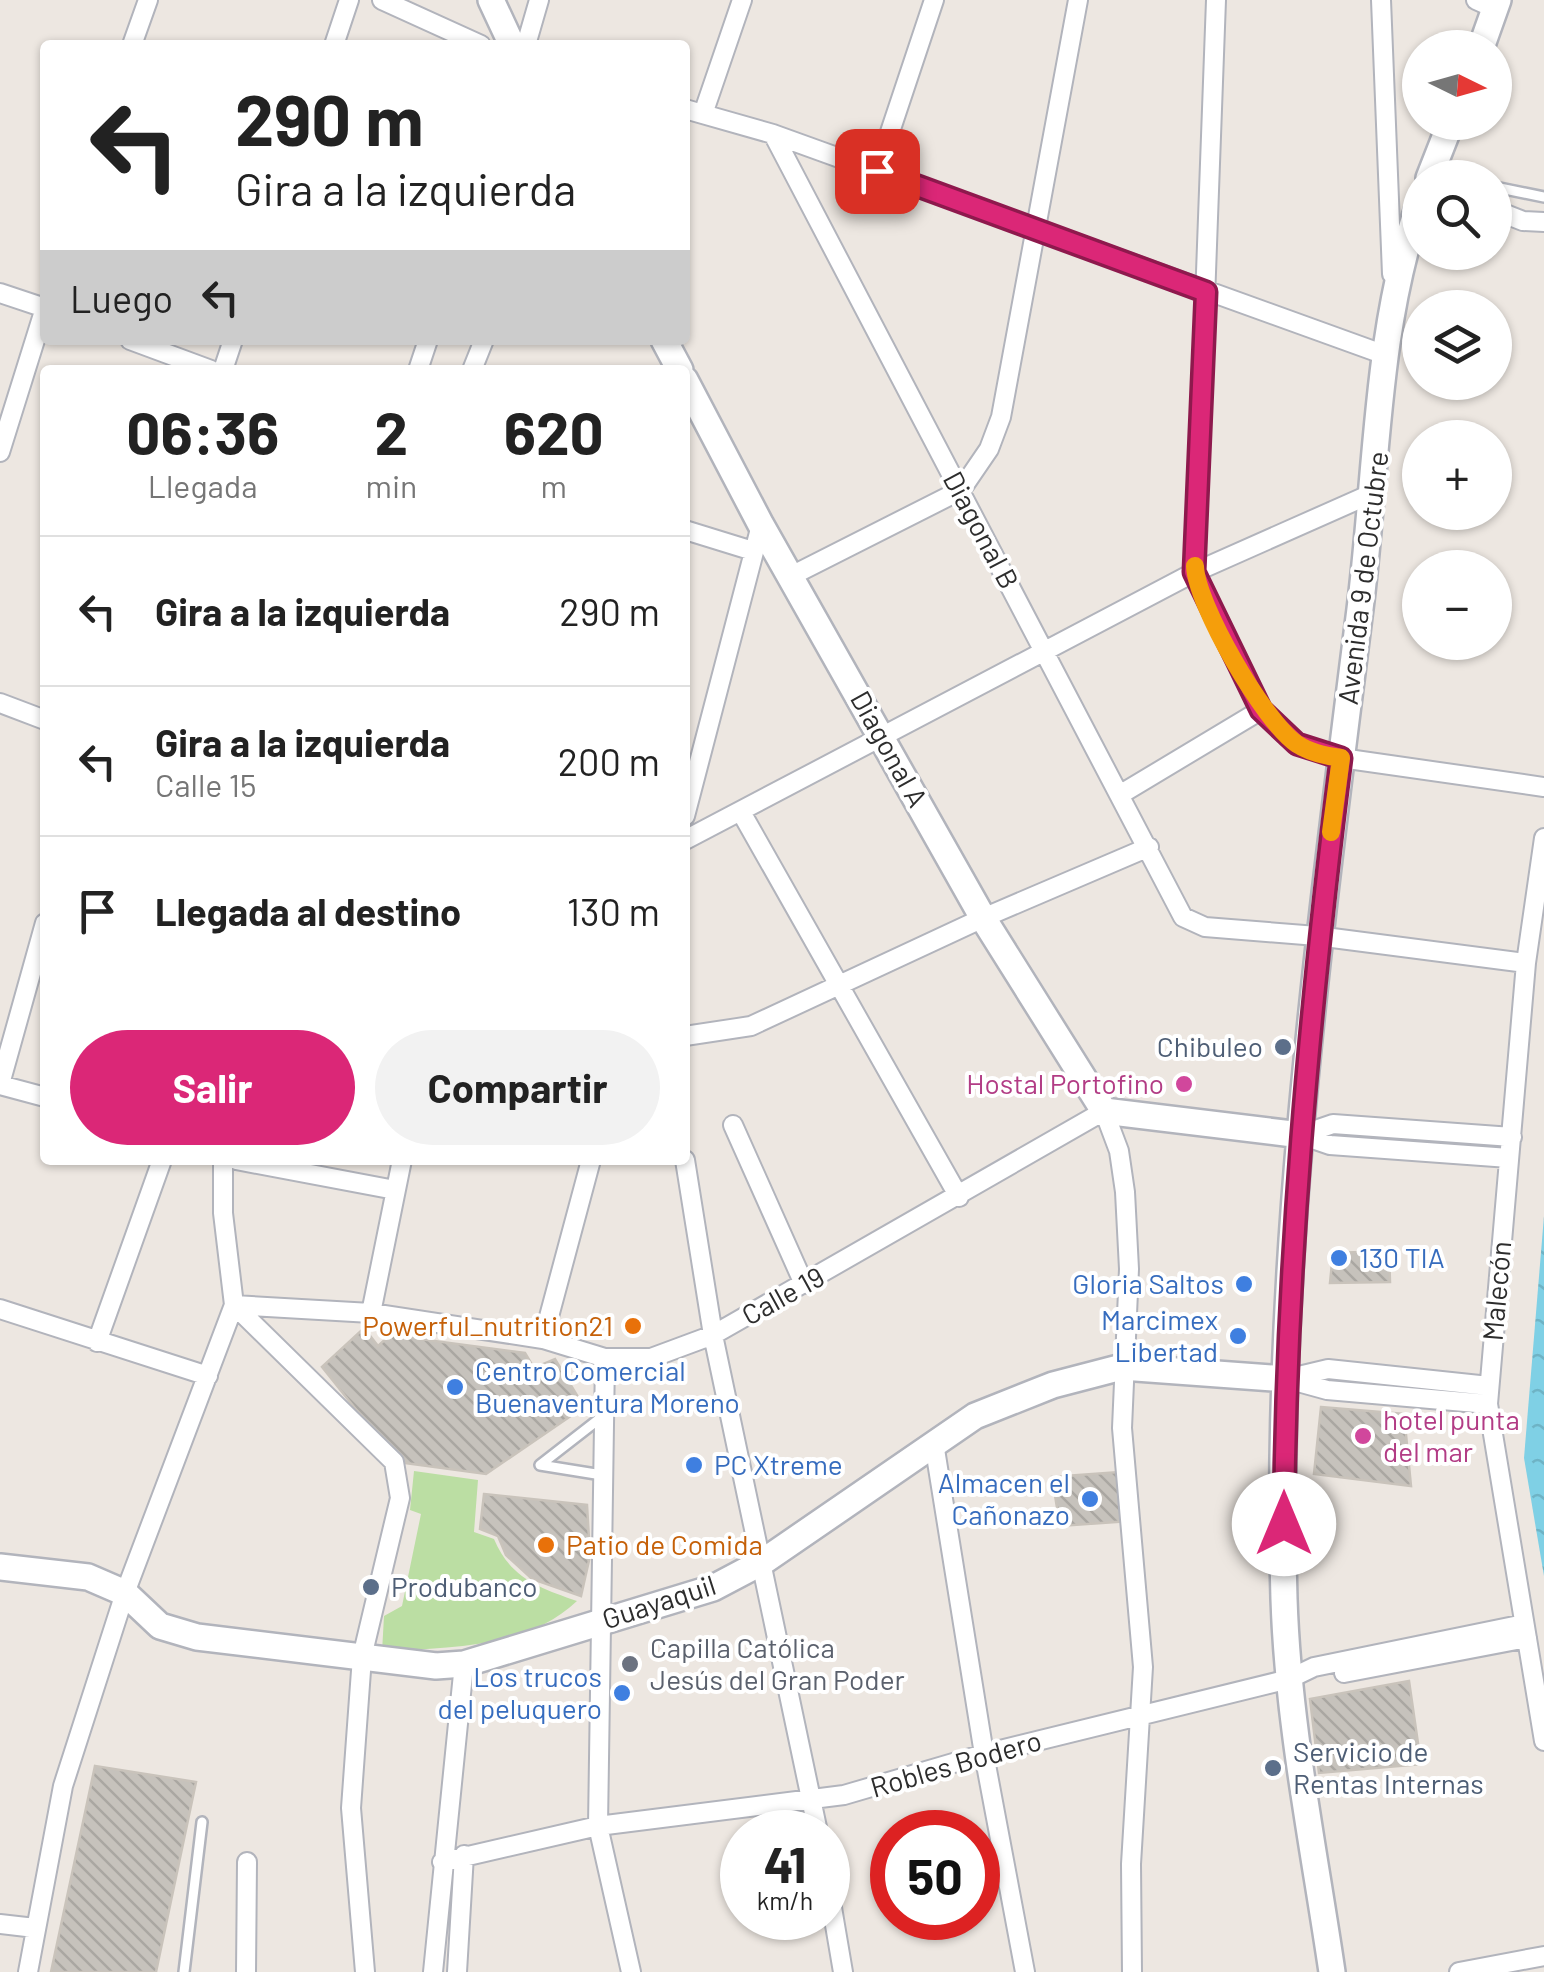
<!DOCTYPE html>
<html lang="es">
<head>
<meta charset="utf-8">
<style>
  :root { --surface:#fff; --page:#f2f2f2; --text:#222; --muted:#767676; --line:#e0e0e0; --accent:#db2777 }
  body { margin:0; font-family:Barlow,sans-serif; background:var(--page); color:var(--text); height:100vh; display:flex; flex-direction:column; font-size:38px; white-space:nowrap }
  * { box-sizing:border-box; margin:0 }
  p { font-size:32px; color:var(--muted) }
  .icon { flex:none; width:55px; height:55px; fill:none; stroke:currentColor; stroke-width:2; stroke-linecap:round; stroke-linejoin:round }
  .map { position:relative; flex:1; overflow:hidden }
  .details { position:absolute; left:40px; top:365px; width:650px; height:800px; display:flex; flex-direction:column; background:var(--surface); border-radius:10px; box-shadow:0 2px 8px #0004 }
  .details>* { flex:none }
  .banner { position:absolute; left:40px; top:40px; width:650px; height:305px; border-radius:10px; box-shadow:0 2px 8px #0004; background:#fff; color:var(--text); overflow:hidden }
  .needle { width:65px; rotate:95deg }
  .controls { position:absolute; left:1402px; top:30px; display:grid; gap:20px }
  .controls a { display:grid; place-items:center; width:110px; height:110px; border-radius:50%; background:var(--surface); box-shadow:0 2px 8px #0004; font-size:50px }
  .speed { position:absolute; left:720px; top:1810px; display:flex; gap:20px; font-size:50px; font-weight:700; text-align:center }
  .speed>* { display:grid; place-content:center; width:130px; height:130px; border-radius:50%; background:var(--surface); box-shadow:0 2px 8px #0004; line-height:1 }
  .speed small { font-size:25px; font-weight:400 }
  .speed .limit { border:15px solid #d22; background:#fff; color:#111 }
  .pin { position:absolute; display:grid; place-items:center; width:85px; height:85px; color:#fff; margin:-42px; border-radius:20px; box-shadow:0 5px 15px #0006 }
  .me { position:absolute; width:110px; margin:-55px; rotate:0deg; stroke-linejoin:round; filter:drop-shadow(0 0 8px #0008) }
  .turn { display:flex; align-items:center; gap:35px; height:210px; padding:0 30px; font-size:45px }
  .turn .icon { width:130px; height:130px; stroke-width:2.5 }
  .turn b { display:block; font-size:70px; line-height:85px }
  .then { display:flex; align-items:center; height:95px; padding:0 30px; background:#0003; gap:20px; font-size:38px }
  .eta { display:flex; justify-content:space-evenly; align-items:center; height:170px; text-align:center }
  .eta b { font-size:60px; font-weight:700; line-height:70px }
  .action { display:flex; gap:20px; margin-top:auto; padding:20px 30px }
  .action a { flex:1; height:115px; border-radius:60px; background:var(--accent); color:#fff; font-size:40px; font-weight:700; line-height:115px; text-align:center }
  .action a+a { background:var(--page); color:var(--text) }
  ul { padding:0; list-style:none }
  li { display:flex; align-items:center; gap:30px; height:150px; padding:0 30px; border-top:2px solid var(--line) }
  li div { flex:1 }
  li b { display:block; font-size:38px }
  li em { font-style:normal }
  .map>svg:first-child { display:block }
</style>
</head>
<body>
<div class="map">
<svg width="1544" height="1972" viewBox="0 0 1544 1972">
  <defs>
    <pattern id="water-ripples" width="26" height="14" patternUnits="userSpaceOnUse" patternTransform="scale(2.5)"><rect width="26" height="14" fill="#7fd0e5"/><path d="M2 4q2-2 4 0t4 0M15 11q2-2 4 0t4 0" fill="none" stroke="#6eb3c5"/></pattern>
    <pattern id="building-back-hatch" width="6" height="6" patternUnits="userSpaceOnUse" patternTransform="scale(2.5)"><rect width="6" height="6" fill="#c6c2bc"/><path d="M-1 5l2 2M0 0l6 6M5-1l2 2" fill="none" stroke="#aaa7a2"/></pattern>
  </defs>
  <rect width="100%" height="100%" fill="#ede7e1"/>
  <path fill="#bbdea3" d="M414 1471 478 1480 474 1532 494 1539C510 1578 540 1588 577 1601 525 1650 450 1646 382 1652L384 1616 402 1606 421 1514 410 1510Z"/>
  <path fill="url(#water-ripples)" d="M1544 1216V1576L1524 1458Z"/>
  <path fill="url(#building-back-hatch)" stroke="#c9c3bb" stroke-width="2.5" d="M1389 1251 1390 1282 1330 1283 1333 1253Z
    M364 1328 378 1346 390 1335 525 1353 534 1368 555 1359 584 1407 486 1474 398 1462 322 1367Z
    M1321 1407 1404 1414 1411 1486 1314 1474Z
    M1119 1472 1129 1521 1060 1526 1052 1477Z
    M484 1494 587 1505 590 1556 581 1596 532 1579 506 1555 498 1536 480 1529Z
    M1409 1681 1421 1764 1319 1773 1310 1699Z
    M95 1766 196 1782 156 1972H51Z"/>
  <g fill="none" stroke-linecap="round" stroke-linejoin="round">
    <g stroke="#b2b4bc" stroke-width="14">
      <path id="lane" d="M1438 162 1472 178
        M1495 187 1544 197
        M602 1475 540 1465 603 1416
        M184 1972 202 1822"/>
    </g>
    <g stroke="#b2b4bc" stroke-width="22">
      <path id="street" d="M382 0 481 45
        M1216 0 1195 572 1261 710 1297 744 1341 758 1544 787
        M1381 0 1392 274
        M1476 0 1496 9
        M132 45 148 0
        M334 45 349 0
        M526 45 539 0
        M685 109 773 134 1388 356
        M703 114 742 0
        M773 134 1183 917 1205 927 1317 936 1526 963
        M877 171 934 0
        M1495 210 1523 221 1544 222
        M0 293 45 308
        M130 340 211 370
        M223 370 233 340
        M418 370 428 340
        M472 370 484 340
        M0 452 45 308
        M685 530 753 551
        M791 576 961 490 989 449 1001 417 1078 0
        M0 703 45 720
        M1121 794 1261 710
        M741 812 959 1197
        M685 816 761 525
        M1544 838 1526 963 1488 1404 1544 1741
        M685 840 1195 572 1373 493
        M685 1036 751 1026 983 918 1149 847
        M0 1084 45 923
        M0 1085 45 1097
        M733 1125 804 1284
        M1301 1135 1333 1124 1512 1137
        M1301 1135 1330 1145 1509 1158
        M236 1160 395 1190
        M685 1160 713 1335 818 1832
        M234 1305 371 1313 543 1339 605 1358H651L713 1335 1104 1111 1119 1151 1125 1192 1129 1269 1122 1428 1143 1667 1131 1864 1132 1972
        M234 1305 394 1462 400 1498 362 1657 351 1808 365 1972
        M0 1309 208 1376
        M371 1313 402 1160
        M543 1339 591 1160
        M97 1342 162 1160
        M605 1358 598 1826 631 1972
        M1286 1379 1328 1369 1489 1386
        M1287 1379 1327 1390 1488 1404
        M934 1443 984 1754 1025 1972
        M1344 1673 1527 1638
        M442 1862 598 1826 844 1795 984 1754 1289 1679 1314 1667 1524 1624
        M828 1884 843 1972
        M0 1924 35 1928
        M28 1972 63 1786 125 1593 234 1305 223 1213V1160
        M246 1972 247 1862
        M433 1972 464 1664
        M457 1972 464 1855
        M1459 1972 1544 1956"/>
    </g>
    <g stroke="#b2b4bc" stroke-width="30">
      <path id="secondary" d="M491 0 512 45
        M1481 48 1498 0
        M1429 178 1451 122
        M664 340 680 370
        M685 380 761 525 983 918 1104 1111 1301 1135
        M0 1567 88 1577 125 1593 160 1626 197 1637 436 1666 464 1664 713 1588 764 1561 975 1416 1053 1385 1122 1367 1286 1379
        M1332 1972C1314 1849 1288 1724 1284 1599 1274 1268 1319 937 1360 609 1377 475 1375 330 1420 202"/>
    </g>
    <use href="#lane" stroke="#fff" stroke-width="9"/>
    <use href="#street" stroke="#fff" stroke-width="18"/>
    <use href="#secondary" stroke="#fff" stroke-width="25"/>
  </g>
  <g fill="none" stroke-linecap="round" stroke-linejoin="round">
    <g stroke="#8e194d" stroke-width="25">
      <path id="route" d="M877 171 1206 292 1194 572 1261 710 1297 744 1341 758C1309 1013 1286 1268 1284 1524"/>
    </g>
    <use href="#route" stroke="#db2777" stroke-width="18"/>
    <path stroke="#f59e0b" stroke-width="18" d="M1195 566C1196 604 1264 722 1297 744 1309 752 1326 756 1341 758L1331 832"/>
  </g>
  <g fill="#5c6f8a" stroke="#fff" stroke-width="4">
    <circle cx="1283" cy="1047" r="10"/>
    <circle cx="371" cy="1587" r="10"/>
    <circle cx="1273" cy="1768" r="10"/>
  </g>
  <g fill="#d1479c" stroke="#fff" stroke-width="4">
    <circle cx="1184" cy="1084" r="10"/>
    <circle cx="1363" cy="1436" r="10"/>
  </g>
  <g fill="#3f7fe0" stroke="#fff" stroke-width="4">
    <circle cx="1339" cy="1258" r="10"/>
    <circle cx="1244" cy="1284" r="10"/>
    <circle cx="1238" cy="1336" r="10"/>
    <circle cx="455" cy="1387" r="10"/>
    <circle cx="694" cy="1465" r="10"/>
    <circle cx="1090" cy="1499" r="10"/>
    <circle cx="622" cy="1693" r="10"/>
  </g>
  <g fill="#e8710a" stroke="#fff" stroke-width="4">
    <circle cx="633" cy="1326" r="10"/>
    <circle cx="546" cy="1545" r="10"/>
  </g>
  <circle fill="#6b7280" stroke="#fff" stroke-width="4" cx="630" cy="1664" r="10"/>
  <g text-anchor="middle" stroke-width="8" stroke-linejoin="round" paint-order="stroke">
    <g font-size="28" fill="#2d2d2d" stroke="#fff">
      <text transform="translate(981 530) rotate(62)" y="10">Diagonal B</text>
      <text transform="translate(1363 578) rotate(-83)" y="10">Avenida 9 de Octubre</text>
      <text transform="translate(889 749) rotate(61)" y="10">Diagonal A</text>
      <text transform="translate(1497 1291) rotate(-85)" y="10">Malecón</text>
      <text transform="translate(783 1296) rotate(-29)" y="10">Calle 19</text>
      <text transform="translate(659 1602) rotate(-18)" y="10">Guayaquil</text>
      <text transform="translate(956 1764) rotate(-16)" y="10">Robles Bodero</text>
    </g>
    <g font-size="28" fill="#4e5e75" stroke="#fff" text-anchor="start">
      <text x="1263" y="1057" text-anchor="end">Chibuleo</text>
      <text x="391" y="1597">Produbanco</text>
      <text x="1293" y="1762">Servicio de<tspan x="1293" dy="32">Rentas Internas</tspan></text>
    </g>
    <g font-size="28" fill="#b23c85" stroke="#fff" text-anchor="end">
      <text x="1164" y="1094">Hostal Portofino</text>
      <text x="1383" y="1430" text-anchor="start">hotel punta<tspan x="1383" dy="32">del mar</tspan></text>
    </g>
    <g font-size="28" fill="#366cbe" stroke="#fff" text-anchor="end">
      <text x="1359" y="1268" text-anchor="start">130 TIA</text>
      <text x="1224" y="1294">Gloria Saltos</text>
      <text x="1218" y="1330">Marcimex<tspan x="1218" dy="32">Libertad</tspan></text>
      <text x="475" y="1381" text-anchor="start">Centro Comercial<tspan x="475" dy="32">Buenaventura Moreno</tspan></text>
      <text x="714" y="1475" text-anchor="start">PC Xtreme</text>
      <text x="1070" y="1493">Almacen el<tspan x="1070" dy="32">Cañonazo</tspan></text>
      <text x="602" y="1687">Los trucos<tspan x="602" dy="32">del peluquero</tspan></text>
    </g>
    <g font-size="28" fill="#c56008" stroke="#fff" text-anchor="end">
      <text x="613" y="1336">Powerful_nutrition21</text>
      <text x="566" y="1555" text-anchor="start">Patio de Comida</text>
    </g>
    <g font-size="28" fill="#5b616d" stroke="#fff" text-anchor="start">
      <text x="650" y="1658">Capilla Católica<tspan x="650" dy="32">Jesús del Gran Poder</tspan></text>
    </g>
  </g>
</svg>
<div class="controls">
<a><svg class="needle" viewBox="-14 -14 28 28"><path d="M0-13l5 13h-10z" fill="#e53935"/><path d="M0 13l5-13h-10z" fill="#767676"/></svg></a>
<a><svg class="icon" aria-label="search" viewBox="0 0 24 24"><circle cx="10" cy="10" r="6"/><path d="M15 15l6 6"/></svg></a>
<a><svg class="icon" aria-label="layers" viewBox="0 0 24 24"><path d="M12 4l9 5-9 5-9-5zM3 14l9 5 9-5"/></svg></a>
<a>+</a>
<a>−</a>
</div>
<div class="speed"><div>41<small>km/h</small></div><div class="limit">50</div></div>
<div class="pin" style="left:877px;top:171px;background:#d93025"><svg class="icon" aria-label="arrive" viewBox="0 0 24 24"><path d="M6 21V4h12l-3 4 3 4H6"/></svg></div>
<svg class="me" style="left:1284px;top:1524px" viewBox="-20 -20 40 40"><circle r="19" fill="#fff"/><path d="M0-13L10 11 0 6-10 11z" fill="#db2777"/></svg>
<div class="banner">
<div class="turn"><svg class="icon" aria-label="left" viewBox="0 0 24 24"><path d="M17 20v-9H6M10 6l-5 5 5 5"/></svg><div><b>290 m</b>Gira a la izquierda</div></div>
<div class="then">Luego<svg class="icon" aria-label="left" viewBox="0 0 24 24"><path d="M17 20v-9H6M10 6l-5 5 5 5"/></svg></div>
</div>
<section class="details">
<div class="eta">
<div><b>06:36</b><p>Llegada</p></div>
<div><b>2</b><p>min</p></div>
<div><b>620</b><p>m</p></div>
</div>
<ul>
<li><svg class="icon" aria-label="left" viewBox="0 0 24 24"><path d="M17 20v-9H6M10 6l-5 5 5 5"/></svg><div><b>Gira a la izquierda</b></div><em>290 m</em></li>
<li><svg class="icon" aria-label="left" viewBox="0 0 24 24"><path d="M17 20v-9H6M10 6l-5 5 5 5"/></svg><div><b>Gira a la izquierda</b><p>Calle 15</p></div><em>200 m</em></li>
<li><svg class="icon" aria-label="arrive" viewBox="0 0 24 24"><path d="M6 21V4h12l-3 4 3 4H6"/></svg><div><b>Llegada al destino</b></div><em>130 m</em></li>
</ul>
<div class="action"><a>Salir</a><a>Compartir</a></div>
</section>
</div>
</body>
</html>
